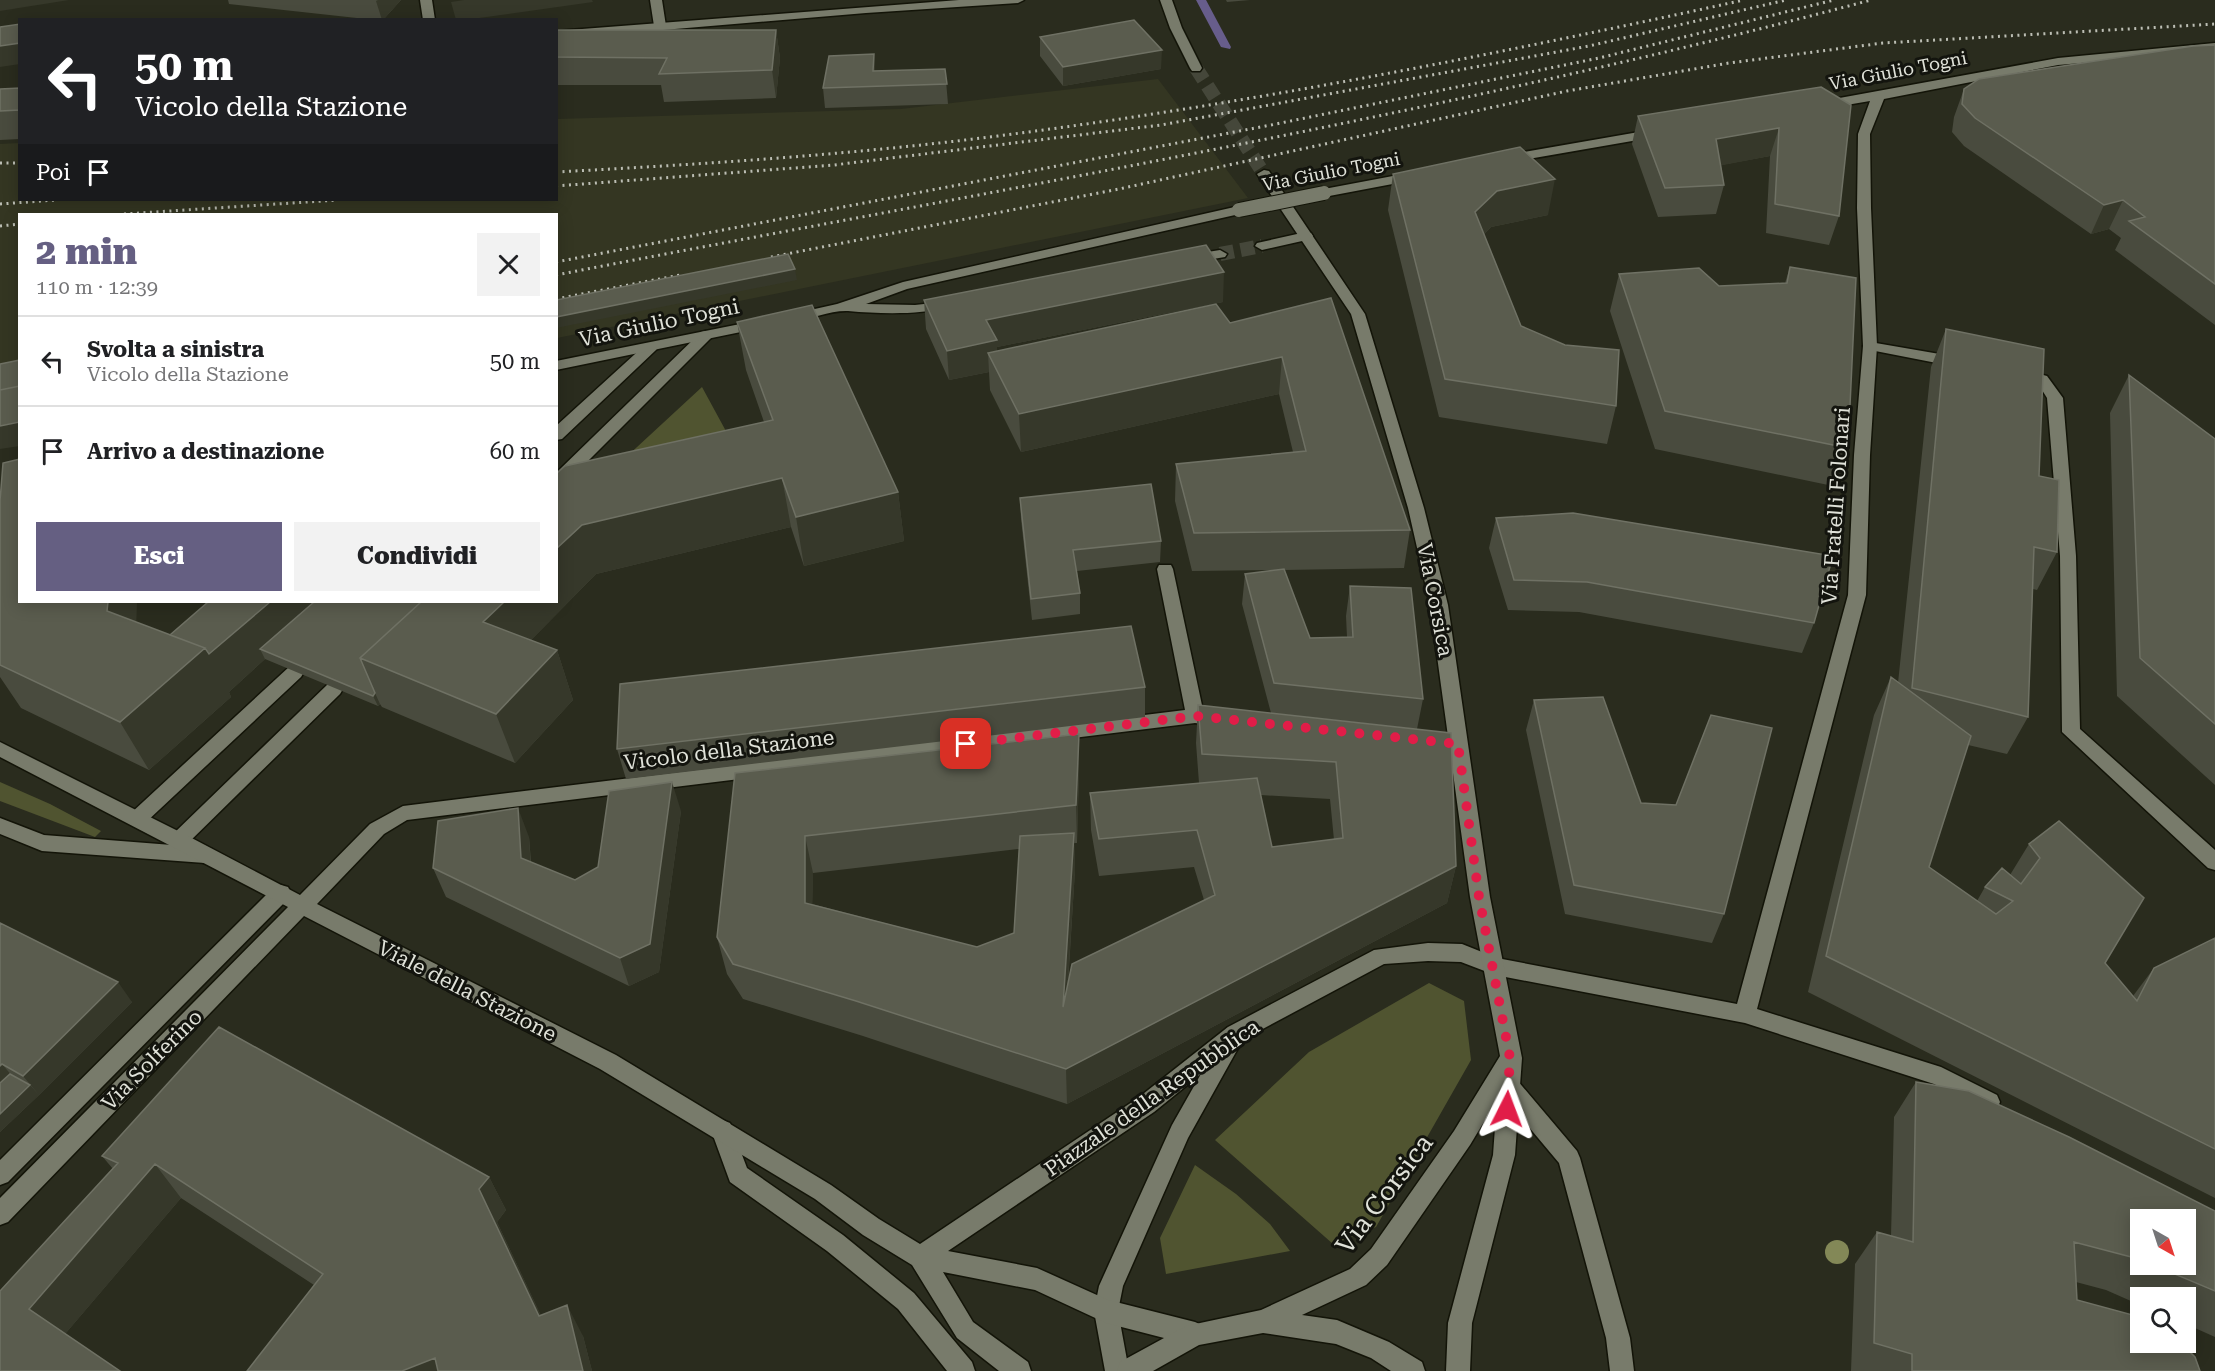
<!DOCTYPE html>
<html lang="it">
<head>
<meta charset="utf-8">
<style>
  :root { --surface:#fff; --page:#f2f2f2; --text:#202124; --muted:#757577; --line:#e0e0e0; --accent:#655f82 }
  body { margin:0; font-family:"Roboto Serif",serif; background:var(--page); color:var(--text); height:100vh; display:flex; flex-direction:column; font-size:22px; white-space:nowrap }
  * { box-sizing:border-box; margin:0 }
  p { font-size:20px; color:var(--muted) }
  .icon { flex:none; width:33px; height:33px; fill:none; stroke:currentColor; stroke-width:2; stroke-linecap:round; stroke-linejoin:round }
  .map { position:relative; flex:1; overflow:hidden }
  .drawer { position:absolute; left:18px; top:213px; width:540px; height:390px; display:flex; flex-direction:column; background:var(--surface); border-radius:0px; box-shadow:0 3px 15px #0003 }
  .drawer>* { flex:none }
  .banner { position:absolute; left:18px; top:18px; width:540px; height:183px; border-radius:0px; box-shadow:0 3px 15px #0003; background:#202124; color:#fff; overflow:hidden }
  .needle { width:39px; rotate:141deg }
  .buttons { position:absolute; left:2130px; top:1209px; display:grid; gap:12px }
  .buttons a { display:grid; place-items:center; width:66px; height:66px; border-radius:0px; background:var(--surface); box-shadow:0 3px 15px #0003; font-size:30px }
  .pin { position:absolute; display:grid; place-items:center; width:51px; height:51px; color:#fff; margin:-26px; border-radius:12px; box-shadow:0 3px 9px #0006 }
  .me { position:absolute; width:66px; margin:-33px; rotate:3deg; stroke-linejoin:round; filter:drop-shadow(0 0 4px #0008) }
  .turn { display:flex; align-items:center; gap:21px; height:126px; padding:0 18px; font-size:27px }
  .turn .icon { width:78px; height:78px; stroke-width:2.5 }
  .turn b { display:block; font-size:42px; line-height:51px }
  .then { display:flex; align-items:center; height:57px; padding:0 18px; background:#0003; gap:12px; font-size:22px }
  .round { display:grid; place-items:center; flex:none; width:63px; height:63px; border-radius:0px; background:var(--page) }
  .summary { display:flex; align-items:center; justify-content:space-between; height:102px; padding:0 18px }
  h1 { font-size:36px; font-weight:800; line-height:45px; color:var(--accent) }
  .cta { display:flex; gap:12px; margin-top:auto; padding:12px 18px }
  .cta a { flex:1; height:69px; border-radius:0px; background:var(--accent); color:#fff; font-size:24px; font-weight:800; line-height:69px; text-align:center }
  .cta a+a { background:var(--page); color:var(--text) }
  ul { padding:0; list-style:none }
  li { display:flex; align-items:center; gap:18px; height:90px; padding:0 18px; border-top:2px solid var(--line) }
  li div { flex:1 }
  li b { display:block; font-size:22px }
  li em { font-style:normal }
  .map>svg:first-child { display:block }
</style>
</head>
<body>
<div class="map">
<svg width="2215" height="1371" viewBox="0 0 2215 1371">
  <rect width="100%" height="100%" fill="#2a2c1e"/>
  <path fill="#343622" d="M1158 79 1248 198 557 338 556 214H20L19 409 0 413V144L19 143 20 200H556L557 119 901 109Z"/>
  <path fill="#505430" d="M702 387 727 433 571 508Z
    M0 782 50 804 101 831 95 837 0 801Z
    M1429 983 1464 1001 1471 1060 1376 1227 1333 1244 1215 1140 1309 1052Z
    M1195 1165 1236 1194 1270 1224 1290 1251 1166 1274 1160 1238Z"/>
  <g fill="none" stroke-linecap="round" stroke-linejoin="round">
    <path fill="#675d8b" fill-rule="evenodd" d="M1196 0H1206L1231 47 1230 49 1221 47Z"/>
    <path stroke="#45473a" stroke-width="14" stroke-dasharray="14 7" stroke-linecap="butt" d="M1220 254 1262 246"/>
    <path stroke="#45473a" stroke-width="14" stroke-dasharray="14 7" stroke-linecap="butt" d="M1196 68 1264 174"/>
    <g stroke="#131408" stroke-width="3">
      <path id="lane" d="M650 0H662L666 26 664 29 660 30 654 26Z
        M706 331 713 335 711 338 562 487 556 488V473L701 332Z
        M1870 342 1957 357 1964 362 1957 367 1865 349 1863 346Z
        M651 343 656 344 658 347 656 350 562 439 556 440V426L646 344Z
        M2020 369 2047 376 2063 398 2076 556 2080 729 2215 850V870L2208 868 2062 732 2060 556 2047 398 2037 382 2015 377 2012 374Z
        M295 666 301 667 304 672 301 677 144 824 137 827 130 824 127 819 130 814 289 667Z
        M334 682 340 684 343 689 340 694 185 846 212 849 215 855 212 861 205 863 42 851 0 834V818L44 835 172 845 169 840 172 835 328 684Z
        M281 885 288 887 291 893 288 899 8 1182 0 1185V1160L274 887Z
        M1235 1025 1243 1028 1246 1034 1188 1138 1123 1286 1118 1311 1129 1371H1105L1094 1311 1099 1286 1172 1125 1227 1028Z
        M1509 1077 1517 1080 1577 1151 1580 1158 1630 1338 1634 1371H1610L1606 1338 1559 1163 1501 1094 1498 1087 1501 1080Z
        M722 1120 730 1123 747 1168 843 1235 914 1293 972 1362 975 1371H947L898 1309 827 1251 730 1182 711 1130 714 1123Z"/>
    </g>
    <g stroke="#131408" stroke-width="3">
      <path id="street" d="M420 0H432L435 20H423Z
        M959 0H1024L1018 3 866 13 556 39V31Z
        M2215 43V51L2058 65 1884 99 1870 134 1871 208 1877 346 1870 455 1866 595 1757 1009 1941 1067 1997 1095 2000 1102 1997 1109 1989 1112 1934 1084 1745 1023 1495 975 1461 962 1428 961 1384 964 1244 1039 1154 1112 948 1251 1037 1268 1108 1300 1195 1322 1204 1326 1207 1334 1204 1342 1195 1346 1106 1323 1035 1290 943 1272 973 1322 1028 1362 1031 1371H999L957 1338 912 1265 863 1235 815 1199 600 1069 304 916 8 1222 0 1225V1198L288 907 0 757V742L186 835 300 895 370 824 403 806 1185 710 1157 569 1159 565H1171L1173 569 1203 710 1226 714 1229 719 1226 724 1220 726 1195 723 407 820 384 834 317 904 616 1055 831 1185 879 1219 920 1244 1138 1098 1228 1027 1374 950 1428 943 1462 944 1497 958 1737 1004 1848 595 1854 455 1863 346 1857 208 1858 134 1870 101 1823 109 1817 105 1823 101 2058 58Z
        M1656 129 1661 130 1662 133 1661 136 1506 163 1499 159 1506 155Z
        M1414 172 1419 173 1421 176 1419 179 1324 197 1317 193 1324 189Z
        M1239 206 1246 210 1244 213 907 289 866 304 915 305 951 301 953 304 951 307C918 315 882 314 848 311 832 310 810 319 793 322L786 318 788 315 837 304 903 282Z
        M1306 232 1311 233 1313 236 1311 239 1262 250 1255 246 1257 243Z
        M1220 250 1227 254 1225 257 1189 263 1182 259 1189 255Z
        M760 320 767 324 765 327 556 370V361Z"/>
    </g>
    <g stroke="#131408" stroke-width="3">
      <path id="secondary" d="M1160 0H1172L1182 28 1202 68 1200 71H1192L1190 68 1170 28Z
        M1264 170 1269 171 1365 314 1424 508 1448 605 1490 897 1522 1058 1515 1155 1472 1323 1470 1371H1446L1448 1323 1493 1155 1497 1100 1470 1145 1387 1265 1366 1285 1302 1315 1337 1320 1389 1342 1422 1362 1425 1371H1391L1371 1358 1336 1344 1263 1333 1199 1345 1153 1371H1117L1120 1362 1186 1326 1261 1310 1350 1269 1371 1249 1454 1131 1500 1056 1470 897 1430 605 1408 508 1351 314 1257 174Z"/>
    </g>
    <use href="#lane" fill="#787b6b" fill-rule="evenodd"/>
    <use href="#street" fill="#787b6b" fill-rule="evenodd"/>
    <use href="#secondary" fill="#787b6b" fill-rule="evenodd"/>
    <path stroke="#bcbeb4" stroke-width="3" stroke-dasharray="2 4.5" stroke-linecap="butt" d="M0 163H20
      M556 172C709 164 862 154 1013 134 1259 102 1502 53 1744 0
      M556 186 834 165 1161 125 1589 46 1786 0
      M0 204 56 200
      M124 214 338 200
      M0 226 20 224
      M771 257 1119 189 1567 91 1729 63 1883 43 2215 24
      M556 262 1271 125 1599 58 1834 0
      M556 275C995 190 1438 116 1871 0
      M556 299 680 275"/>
    <g stroke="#131408" stroke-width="16" stroke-linecap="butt">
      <path id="street-bridge" d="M1239 210 1324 193"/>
    </g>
    <use href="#street-bridge" stroke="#787b6b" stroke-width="14"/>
  </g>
  <circle fill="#838857" cx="1837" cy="1252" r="12"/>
  <path fill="#494b3e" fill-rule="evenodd" d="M228 0H401L383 20H375L229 4Z
    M1226 0H1250L1227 2Z
    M556 30H776L780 58 776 98 664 102 661 85H556Z
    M1040 37 1161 69 1063 86 1040 56Z
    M2215 45V325L2115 250 2121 238 2109 229 2091 234 1964 146 1952 132 1954 117 1964 89Z
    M874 54 875 71 945 69 948 104 825 108 823 88Z
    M1821 87 1839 216 1829 245 1766 233 1770 156 1721 165 1724 185 1716 214 1658 217 1632 144 1638 116Z
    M20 88V139L0 140V89Z
    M1393 174 1548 215 1491 227 1484 234 1521 326 1616 406 1607 444 1439 417 1388 210Z
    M1790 267 1848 448 1833 486 1655 449 1610 311 1619 274 1719 286 1785 283Z
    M1331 298 1410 530 1404 568 1284 570 1310 638 1347 637 1346 616 1350 586 1423 699 1417 729 1271 713 1242 604 1245 574 1281 570 1192 571 1175 501 1176 464 1293 452 1279 394 1021 452 990 390 989 372 949 380 926 329 924 300 1223 302 997 347V351L1230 323Z
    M737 322 898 492 904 541 804 566 791 527 596 574 531 640 557 650 573 700 515 763 382 707 380 704 378 706 265 659 229 692 231 697 149 770 21 708 0 677V501L136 622 170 635 764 422 746 370Z
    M1946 329 2039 476 2057 552 2037 590 2033 589 2028 717 2007 754 1968 745 1929 867 1977 901 1985 887 2010 875 2029 844 2059 821 2105 963 2133 996 2154 968 2215 938V1198L1808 992 1874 715 1891 677 1898 683 1931 367Z
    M2129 375 2215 439V785L2117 696 2110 413Z
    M1020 498 1161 541 1160 562 1077 571 1080 593V614L1032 620 1021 519Z
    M1496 518 1814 623 1802 653 1579 612 1508 610 1489 548Z
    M1145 687V717L626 779 617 749Z
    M1534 700 1641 803 1724 914 1712 943 1565 914 1526 730Z
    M1198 705 1451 733 1456 866 1447 903 1067 1104 863 1036 743 999 727 974 717 937 735 773 1079 734V771L1077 843H1074L1075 870 1068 984 1204 900 1194 867 1099 876 1091 830 1090 793 1199 783 1196 743ZM1261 795 1330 799 1334 840 1272 847ZM1019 849 1014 933 977 947 812 904 813 873Z
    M681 811 659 972 629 986 446 897 433 868 529 837 531 862 575 880 598 867Z
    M0 923 132 1002 39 1095 0 1132Z
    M1916 1082 2215 1211V1337L2186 1324V1298H2140V1305L2106 1290 2076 1282 2077 1300 2200 1371H1851L1855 1264 1877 1232 1891 1236 1894 1117ZM2140 1220 2186 1264H2140Z
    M102 1156 489 1177 506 1210 497 1222 541 1316 583 1336 592 1371H247L314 1285 181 1198 65 1334 0 1371 113 1169Z"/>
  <path fill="#36382a" d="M0 0H69L0 11Z
    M378 0H401L383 20H382L376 1Z
    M464 0H592L593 2 465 20H456L451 2Z
    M776 30 780 58 776 98 772 70Z
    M20 43V64L0 67V46Z
    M1162 50 1161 69 1063 86V67Z
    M874 54 875 73 873 71Z
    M1779 128 1770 156 1708 168 1716 139Z
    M1555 179 1548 215 1491 227 1469 249 1475 212 1497 191Z
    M2123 200 2109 229 2091 234 2104 205Z
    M795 269 797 280 556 328V317Z
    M1224 272 1223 302 997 347 998 370 988 353 989 372 949 380 947 351 986 320Z
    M1282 357 1279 394 1021 452 1019 414Z
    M20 422V446L0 449V426Z
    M782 478 791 527 596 574 501 671 483 622 504 602H556V549L582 525Z
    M898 492 904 541 804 566 796 517Z
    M108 602H137L135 661 107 611Z
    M270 602H330L260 649 265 659 229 692 231 697 149 770 120 722 205 648Z
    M557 650 573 700 515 763 496 714Z
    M375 693 380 704 378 706 373 696Z
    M1079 734V771L1077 843 1076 805Z
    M672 782 681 811 659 972 629 986 620 958Z
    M518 808 529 837 532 888 521 858Z
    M1074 833 1075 870 1064 1042 1063 1007Z
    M805 836 813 873 812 939 805 903Z
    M1456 866 1447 903 1067 1104 1066 1069Z
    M118 982 132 1002 39 1095 23 1076Z
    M2 1064 18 1083 0 1101V1066Z
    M30 1085 39 1095 0 1132V1114Z
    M155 1164 181 1198 60 1340 29 1309Z
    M489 1177 506 1210 497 1222 556 1347 539 1316 479 1189Z
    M567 1305 583 1336 592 1371H583Z
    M435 1358 444 1371H402Z"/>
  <path fill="#5a5c4e" stroke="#6f7164" stroke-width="1.5" d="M1134 20 1162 50 1063 67 1040 37Z
    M20 24V43L0 46V27Z
    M556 30H776L772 70 659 74 667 58 556 57Z
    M2215 45V284L2129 221 2145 217 2123 200 2104 205 1975 118 1962 104 1964 89 1979 79 2193 46Z
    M874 54 873 71 945 69 947 84 823 88 829 56Z
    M1821 87 1851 105 1839 216 1775 204 1779 128 1716 139 1724 185 1665 188 1638 116Z
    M20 88V110L0 111V89Z
    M1520 147 1555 179 1497 191 1475 212 1521 326 1565 345 1619 350 1616 406 1445 379 1393 174Z
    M1206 245 1224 272 986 320 997 340 947 351 924 300Z
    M788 254 795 269 556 317V300Z
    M1790 267 1856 278 1848 448 1665 411 1619 274 1699 268 1719 286 1787 283Z
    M1331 298 1410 530 1194 533 1176 464 1306 451 1282 357 1019 414 988 353 1216 304 1230 323Z
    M812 305 898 492 796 517 782 478 582 525 556 549V474L565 466 773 420 737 322Z
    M1946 329 2044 349 2039 476 2059 480 2057 552 2034 547 2028 717 1912 688Z
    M20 360V386L0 390V364Z
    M2129 375 2215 439V724L2140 658Z
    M20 386V422L0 426V390Z
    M20 459V602H108L107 611 205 648 120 722 0 665V501L3 463Z
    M1151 484 1161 541 1073 550 1080 593 1031 599 1020 498Z
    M1573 513 1833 556 1814 623 1587 582 1514 580 1496 518Z
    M1284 569 1310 638 1353 637 1350 586 1411 588 1423 699 1274 683 1245 574Z
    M208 602H270L209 654 205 648 170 635Z
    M314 602H421L360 658 375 693 373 696 260 649Z
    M421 602H504L483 622 557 650 496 714 360 658Z
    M1131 626 1145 687 617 749 620 684Z
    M1891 677 1971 736 1929 867 1996 914 2013 901 1985 887 2002 868 2021 884 2040 858 2029 844 2059 821 2144 898 2105 963 2137 1001 2154 968 2215 938V1149L1826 956Z
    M1603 697 1641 803 1676 805 1711 715 1772 728 1724 914 1574 885 1534 700Z
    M1198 705 1451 733 1456 866 1066 1069 856 1001 733 964 717 937 735 773 1079 734 1076 805 805 836V903L977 947 1014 933 1020 836 1074 833 1063 1007 1072 964 1215 895 1197 830 1099 839 1090 793 1257 778 1272 847 1343 838 1336 762 1202 754Z
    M672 782 650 944 620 958 433 868 438 821 518 808 521 858 575 880 598 867 609 791Z
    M0 923 118 982 23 1076 2 1064 0 1066Z
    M219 1027 489 1177 479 1189 539 1316 567 1305 583 1371H438L435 1358 402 1371H247L323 1274 155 1164 29 1309 120 1371H0V1291L118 1163 102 1156Z
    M10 1074 30 1085 0 1114V1083Z
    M1916 1082 1969 1091 2069 1137 2215 1211V1291L2151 1264H2186V1220H2140V1260L2135 1258 2074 1242 2077 1300 2140 1317V1342H2180L2195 1357 2200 1371H1912V1354L1874 1343 1877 1232 1913 1242Z"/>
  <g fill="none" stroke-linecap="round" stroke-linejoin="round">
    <path stroke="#e11d48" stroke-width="10" stroke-dasharray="0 18" d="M966 744 1196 716 1458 744 1479 897 1510 1058 1507 1109"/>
  </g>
  <g text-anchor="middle" stroke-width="6" stroke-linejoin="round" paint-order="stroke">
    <g font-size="18" fill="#e0e2d9" stroke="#13140e">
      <text transform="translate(1898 71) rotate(-11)" y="6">Via Giulio Togni</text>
      <text transform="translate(1331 172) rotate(-11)" y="6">Via Giulio Togni</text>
    </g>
    <g font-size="21" fill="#e0e2d9" stroke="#13140e">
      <text transform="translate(659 323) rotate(-12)" y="7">Via Giulio Togni</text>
      <text transform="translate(1836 506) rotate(-86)" y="7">Via Fratelli Folonari</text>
      <text transform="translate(1435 600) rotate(79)" y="7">Via Corsica</text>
      <text transform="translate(729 750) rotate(-7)" y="7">Vicolo della Stazione</text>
      <text transform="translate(467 991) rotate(27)" y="7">Viale della Stazione</text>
      <text transform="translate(152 1060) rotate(-45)" y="7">Via Solferino</text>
      <text transform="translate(1152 1098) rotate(-35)" y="7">Piazzale della Repubblica</text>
    </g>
    <g font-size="26" fill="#e0e2d9" stroke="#13140e">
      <text transform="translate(1384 1194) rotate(-53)" y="9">Via Corsica</text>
    </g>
  </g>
</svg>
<div class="buttons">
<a><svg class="needle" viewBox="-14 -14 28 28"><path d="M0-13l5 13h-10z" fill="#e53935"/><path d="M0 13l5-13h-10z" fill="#757577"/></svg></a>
<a><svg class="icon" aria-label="search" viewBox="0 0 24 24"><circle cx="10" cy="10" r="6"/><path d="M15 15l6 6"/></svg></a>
</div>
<div class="pin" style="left:966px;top:744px;background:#d93025"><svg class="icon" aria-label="arrive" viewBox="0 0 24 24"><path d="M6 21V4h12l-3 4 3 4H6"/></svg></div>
<svg class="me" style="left:1507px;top:1109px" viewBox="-20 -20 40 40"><path d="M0-17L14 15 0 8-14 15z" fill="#e11d48" stroke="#fff" stroke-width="4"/></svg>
<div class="banner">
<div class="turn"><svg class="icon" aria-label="left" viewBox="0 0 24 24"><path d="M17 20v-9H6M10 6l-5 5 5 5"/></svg><div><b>50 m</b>Vicolo della Stazione</div></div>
<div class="then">Poi<svg class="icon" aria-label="arrive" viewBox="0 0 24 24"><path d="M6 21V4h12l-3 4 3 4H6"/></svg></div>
</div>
<section class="drawer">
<div class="summary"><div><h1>2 min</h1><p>110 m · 12:39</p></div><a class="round"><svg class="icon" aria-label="close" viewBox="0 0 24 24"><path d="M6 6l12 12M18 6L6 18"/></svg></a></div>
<ul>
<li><svg class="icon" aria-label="left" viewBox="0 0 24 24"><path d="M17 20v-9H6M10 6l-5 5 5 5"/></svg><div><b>Svolta a sinistra</b><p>Vicolo della Stazione</p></div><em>50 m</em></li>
<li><svg class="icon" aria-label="arrive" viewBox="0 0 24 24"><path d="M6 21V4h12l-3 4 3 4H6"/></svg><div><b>Arrivo a destinazione</b></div><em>60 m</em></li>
</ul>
<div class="cta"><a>Esci</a><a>Condividi</a></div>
</section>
</div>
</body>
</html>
